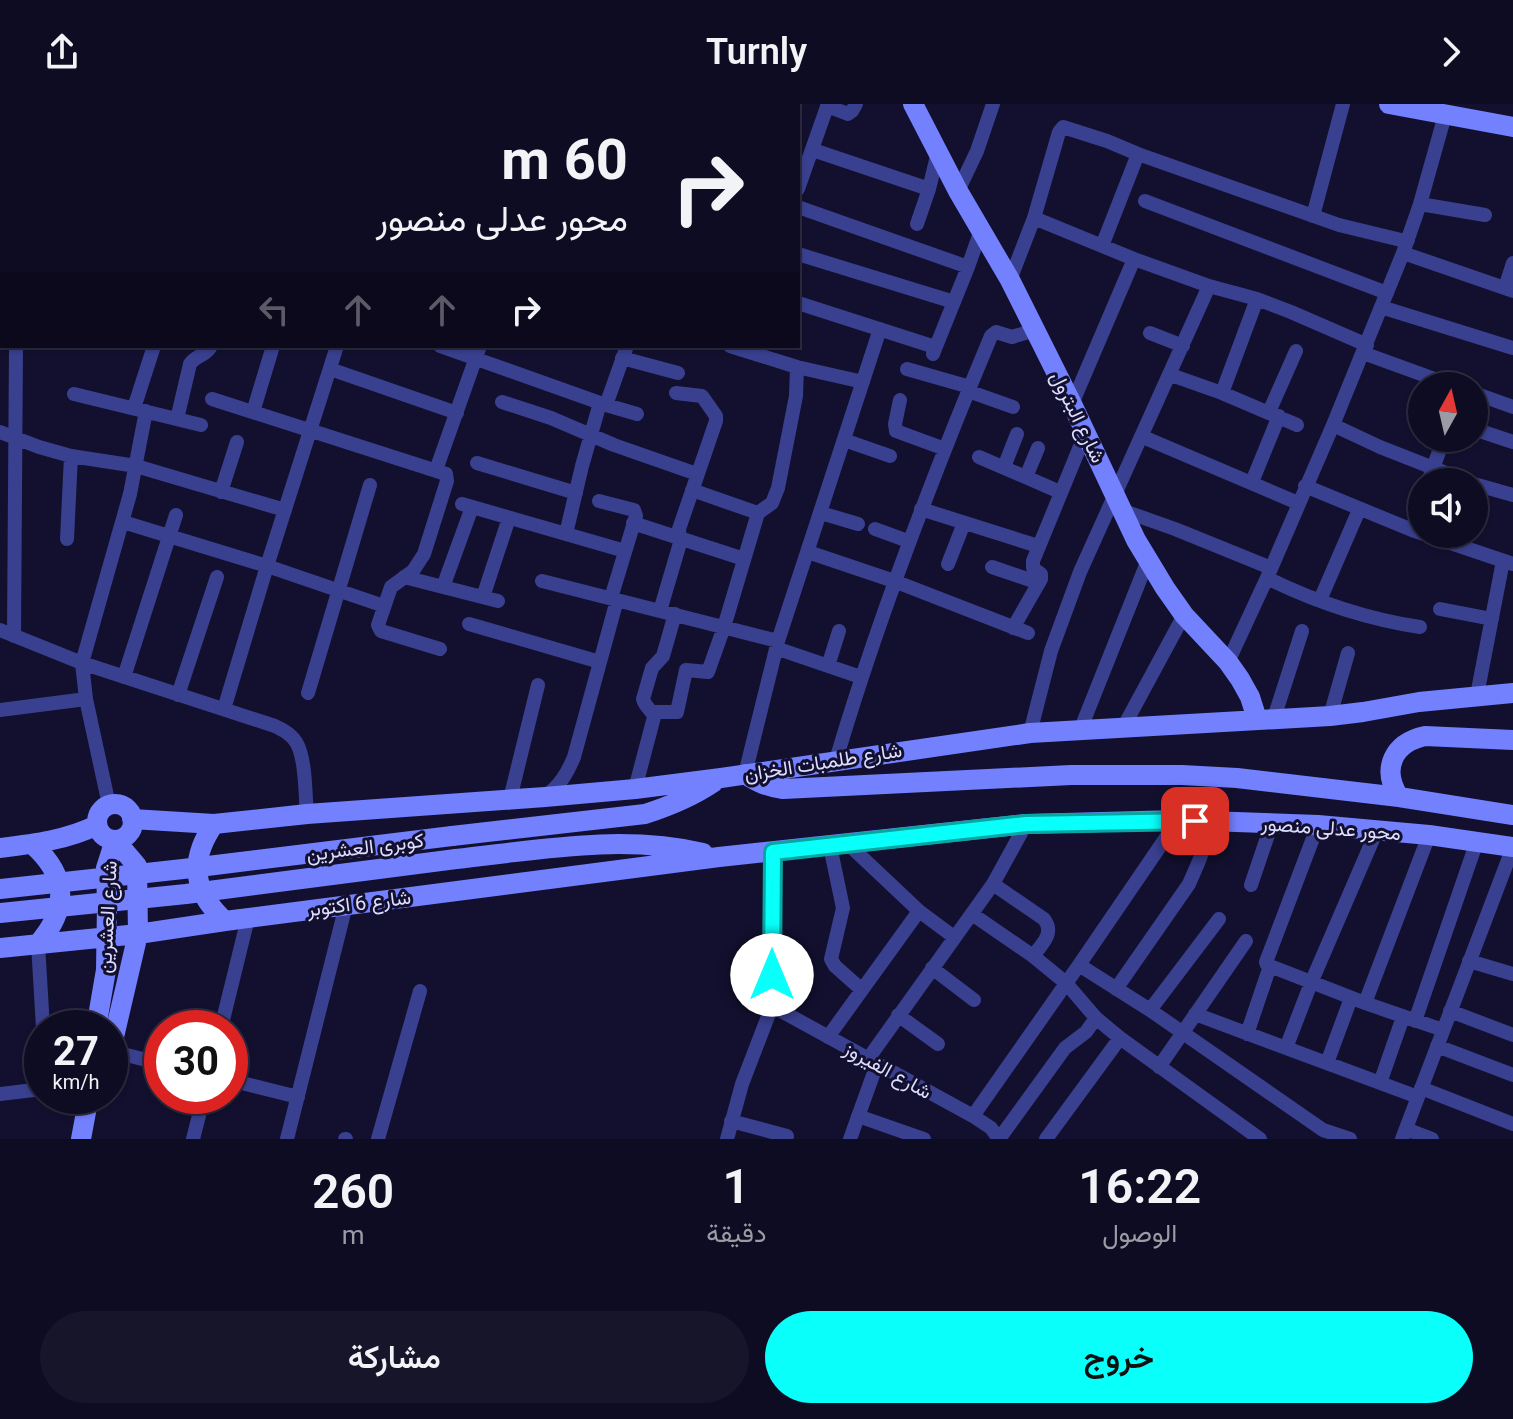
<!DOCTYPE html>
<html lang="ar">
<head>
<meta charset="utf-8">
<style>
  :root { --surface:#0e0c22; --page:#17152a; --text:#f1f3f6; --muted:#9b9ba5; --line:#2e2c40; --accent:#09fffa }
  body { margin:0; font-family:Roboto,Vazirmatn,sans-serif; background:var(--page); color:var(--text); direction:rtl; height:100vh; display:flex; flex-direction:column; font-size:30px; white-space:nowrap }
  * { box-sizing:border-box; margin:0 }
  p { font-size:26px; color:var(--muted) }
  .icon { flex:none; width:44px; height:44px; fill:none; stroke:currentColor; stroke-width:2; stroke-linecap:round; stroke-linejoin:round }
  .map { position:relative; height:1035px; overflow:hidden; direction:ltr }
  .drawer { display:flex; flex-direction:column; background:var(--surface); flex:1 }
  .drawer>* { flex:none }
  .hud { position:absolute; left:0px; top:0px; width:800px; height:244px; box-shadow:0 2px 6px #0004,0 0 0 2px var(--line); direction:rtl; background:#0e0c22; color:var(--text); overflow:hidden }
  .needle { width:52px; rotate:8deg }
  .tools { position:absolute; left:1408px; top:268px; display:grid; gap:16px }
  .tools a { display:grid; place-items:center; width:80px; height:80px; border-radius:50%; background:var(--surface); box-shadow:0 2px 6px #0004,0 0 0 2px var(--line); font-size:40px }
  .speed { position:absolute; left:24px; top:906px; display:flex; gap:16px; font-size:40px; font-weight:700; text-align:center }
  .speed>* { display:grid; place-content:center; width:104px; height:104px; border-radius:50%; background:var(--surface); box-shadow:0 2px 6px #0004,0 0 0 2px var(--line); line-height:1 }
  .speed small { font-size:20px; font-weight:400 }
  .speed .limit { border:12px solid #d22; background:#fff; color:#111 }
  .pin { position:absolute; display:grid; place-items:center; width:68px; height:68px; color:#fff; margin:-34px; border-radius:16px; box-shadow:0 4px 12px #0006 }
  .me { position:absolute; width:88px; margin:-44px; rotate:0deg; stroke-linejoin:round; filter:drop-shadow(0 0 6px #0008) }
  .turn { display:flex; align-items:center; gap:28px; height:168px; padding:0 40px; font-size:36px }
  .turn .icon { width:104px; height:104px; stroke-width:2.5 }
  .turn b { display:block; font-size:56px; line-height:68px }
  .lanes { display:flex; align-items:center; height:76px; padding:0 40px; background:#0003; justify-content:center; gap:40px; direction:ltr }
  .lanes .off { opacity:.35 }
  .eta { display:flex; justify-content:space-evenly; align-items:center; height:136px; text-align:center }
  .eta b { font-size:48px; font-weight:600; line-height:56px }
  .primary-button { display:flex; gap:16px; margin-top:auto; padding:16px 40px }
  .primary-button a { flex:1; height:92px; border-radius:48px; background:var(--accent); color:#111; font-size:32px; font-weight:600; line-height:92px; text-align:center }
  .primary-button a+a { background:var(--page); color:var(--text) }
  header { display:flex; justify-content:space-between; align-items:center; height:104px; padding:0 40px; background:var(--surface); font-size:36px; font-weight:600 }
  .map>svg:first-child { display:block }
</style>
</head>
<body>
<header><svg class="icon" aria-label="forward" viewBox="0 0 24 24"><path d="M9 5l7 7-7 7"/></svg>Turnly<svg class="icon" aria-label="share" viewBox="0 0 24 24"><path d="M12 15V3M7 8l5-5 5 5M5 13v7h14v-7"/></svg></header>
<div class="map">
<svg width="1513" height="1035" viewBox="0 0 1513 1035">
  <rect width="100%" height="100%" fill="#12102e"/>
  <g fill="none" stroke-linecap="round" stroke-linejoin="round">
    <path stroke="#39408f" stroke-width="14" d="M96 0 103 2
      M251 0 258 2
      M293 2V0
      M411 2V0
      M487 2V0
      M565 2 566 0
      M641 2V0
      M708 2 709 0
      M768 2V0
      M827 2 848 10 852 7 856 0
      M0 25 2 26
      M813 46 929 85
      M0 62 2 66
      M798 85 828 0
      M958 87 977 47 993 0
      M1145 97 1387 189
      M1420 100 1485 111
      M798 103 968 163
      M1313 112 1343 0
      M1034 114 1134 155 1209 182 1257 195 1291 208 1367 241
      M917 120 929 85 938 48
      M0 123 2 120
      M1102 142 1138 50
      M1403 149 1513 187
      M798 150 954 198
      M1010 176 1034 114 1059 28 1063 23 1107 37 1138 50 1339 121 1401 136H1408
      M1505 184 1513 159
      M798 199 935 243
      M1381 203 1513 244
      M0 226 2 227
      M1150 229 1183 242
      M440 242 606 301 637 310
      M730 242 797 263 863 278
      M1363 249 1454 282
      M933 250 968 163 981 126
      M622 254 678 269
      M330 265 457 309
      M907 265 970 283
      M1171 271 1222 289 1297 321
      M968 287 1013 303
      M1222 289 1257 195
      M1474 289 1513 303
      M74 290 201 321
      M212 295 446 370 447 377 424 450 413 467 391 483 378 521 381 527 440 545
      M900 296 895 320 896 327 945 345
      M502 298 551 314 614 341 697 370
      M1072 300 1134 155
      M606 301 627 242
      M134 304 154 242
      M253 308 273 242
      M1269 308 1296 247
      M177 315 190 260C196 251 206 252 211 242
      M1333 321 1380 343 1469 378
      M1474 325 1513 338
      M0 328 39 343 71 352 136 362 285 406
      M1143 333 1298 399
      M844 336 890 352
      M979 353 1060 388
      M477 359 576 389
      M1004 363 1017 330
      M436 366 480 242
      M1026 373 1038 344
      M1252 378 1279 312
      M1428 378 1444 334
      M1474 380 1513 391
      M1305 382 1412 426 1513 460
      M692 386 758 409
      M221 388 237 338
      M599 397 634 406 636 412 611 494
      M462 400 625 447
      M1474 403 1480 382
      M921 405 1038 442
      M1124 407 1175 425 1271 464
      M821 409 858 420
      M123 418 267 462 384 502
      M633 419 744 455
      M875 425 908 437
      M1412 426 1422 395
      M566 430 582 362 600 299
      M67 435 71 352
      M808 448 894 477 1028 529
      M948 460 964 419
      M992 463 1039 479
      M404 473 498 497
      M1267 474C1316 498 1366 515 1420 523
      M542 477 778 537
      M443 483 472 403
      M483 493 509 414
      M1320 496 1359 406
      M1440 505 1492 515
      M660 507 680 439 679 425 716 317V312L702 292 676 289
      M469 520 600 558
      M1013 524 1041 475V470L1033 464V457L1086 328
      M0 526 82 559 275 622C283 626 291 630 296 638 306 654 305 690 307 710
      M14 532 16 242
      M776 544 861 573
      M1228 558 1267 474 1333 321 1403 149 1420 100 1445 11
      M828 562 839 527
      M124 573 176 411
      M308 589 370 381
      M178 591 217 473
      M1477 591 1503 457
      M224 605 267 462 337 242
      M0 606 86 595
      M652 608H677L686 566 708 568 724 523 758 409 772 399 778 384 796 292 797 263
      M1330 612 1348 549
      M1274 614 1302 527
      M1124 622 1184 511
      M1081 624 1148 456
      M1030 629 1051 547 1080 468 1209 182
      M836 656C879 511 933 371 991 232L996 228 1012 233 1035 226
      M745 670 778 537 880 225
      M635 685 654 613C652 606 645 603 643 595L652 564 663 552 675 510
      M545 693C560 681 567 670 574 653L617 496
      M510 695 538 581
      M109 701 86 595 82 559 130 390 146 307
      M848 740 919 807 954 833
      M830 742 843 804 831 855 835 862 862 886
      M993 780 1044 815C1055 829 1042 840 1033 852
      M1251 781 1272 719
      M972 810 1033 852 1066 879 1096 914 1120 934 1260 1035
      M38 840 43 924
      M1469 857 1513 870
      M1079 861 1150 906 1323 1026 1350 1035
      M1270 862 1365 899 1443 926
      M932 864 974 896
      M1116 885 1189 780 1199 757 1213 717
      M1365 899 1429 731
      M772 902 973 1012 991 1024 999 1035
      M1150 906 1219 815
      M1450 907 1513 931
      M1195 910 1418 993
      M898 911 938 940
      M1415 917 1477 737
      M221 924 248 814
      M1247 930 1270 862 1267 861 1266 858 1318 721
      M828 933 919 807
      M1437 942 1513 971
      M1286 944 1311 879 1377 726
      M111 947 162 960
      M868 955 993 780 1026 720
      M1327 959 1351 894
      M1159 963 1246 837
      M230 976 298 993
      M1380 979 1403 913
      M1421 984 1513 1020
      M0 990 42 985
      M858 1012 924 1035
      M973 1012 1079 861 1178 716
      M731 1017 787 1032
      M1406 1025 1432 1035
      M193 1035 204 992
      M287 1035 346 801
      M345 1035H346
      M378 1035 420 887
      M727 1035 742 980 772 902 773 748
      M850 1035 877 960
      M999 1035 1065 944 1086 928 1096 914
      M1046 1035 1120 934
      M1402 1035 1513 743"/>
    <path stroke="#7481ff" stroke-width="20" d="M913 0 958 87 1010 176 1072 300 1136 436 1165 484 1184 511 1228 558 1240 575 1250 593 1257 615
      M1389 0 1513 23
      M745 670C758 679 768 683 783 685L1071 671H1182L1237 674 1399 693 1513 711
      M1399 693C1381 665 1393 639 1425 632L1513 636
      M97 718a18 18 0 1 1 36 0a18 18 0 1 1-36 0Z
      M132 715 214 720 307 710 545 693 635 685 721 674 1030 629 1330 612 1363 608 1419 598 1513 589
      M214 720C189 756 192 787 225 817
      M452 732 645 710C670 702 692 693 714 678
      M32 740C68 772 69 804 38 840
      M0 744C33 740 67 736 97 721
      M456 755C538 746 622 730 703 749
      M0 844 138 830 225 817 719 753 1026 720 1178 716 1318 721 1429 731 1513 743
      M96 924 106 866 107 800 106 764 115 736
      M110 950 138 830 137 762 115 736
      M81 1035 89 992"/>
    <path stroke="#7481ff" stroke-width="20" d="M0 785 183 765 452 732
      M0 809 186 790 456 755"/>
  </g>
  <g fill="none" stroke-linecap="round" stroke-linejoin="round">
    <g stroke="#06a6a2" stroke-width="20">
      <path id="route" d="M772 871 773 748 1026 720 1195 717"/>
    </g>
    <use href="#route" stroke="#09fffa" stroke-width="14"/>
  </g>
  <g text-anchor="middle" stroke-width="6" stroke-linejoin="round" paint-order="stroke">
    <g font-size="20" fill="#ddf" stroke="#12102e">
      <text transform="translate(1078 313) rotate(64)" y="7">شارع البترول</text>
      <text transform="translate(823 658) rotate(-9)" y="7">شارع طلمبات الخزان</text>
      <text transform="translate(1331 724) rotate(4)" y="7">محور عدلى منصور</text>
      <text transform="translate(365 743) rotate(-7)" y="7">كوبرى العشرين</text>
      <text transform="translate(359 799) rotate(-7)" y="7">شارع 6 اكتوبر</text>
      <text transform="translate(107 813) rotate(-87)" y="7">شارع العشرين</text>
      <text transform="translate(888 966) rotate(29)" y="7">شارع الفيروز</text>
    </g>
  </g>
</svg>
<div class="tools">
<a><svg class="needle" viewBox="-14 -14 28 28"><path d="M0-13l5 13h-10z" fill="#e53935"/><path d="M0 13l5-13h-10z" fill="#9b9ba5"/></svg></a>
<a><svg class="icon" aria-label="sound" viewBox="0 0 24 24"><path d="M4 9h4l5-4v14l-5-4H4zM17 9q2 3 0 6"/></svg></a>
</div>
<div class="speed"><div>27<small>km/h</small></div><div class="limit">30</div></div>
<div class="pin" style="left:1195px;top:717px;background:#d93025"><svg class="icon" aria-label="arrive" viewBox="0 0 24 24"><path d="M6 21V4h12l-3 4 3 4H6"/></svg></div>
<svg class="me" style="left:772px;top:871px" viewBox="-20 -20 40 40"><circle r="19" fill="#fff"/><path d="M0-13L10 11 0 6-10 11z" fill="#09fffa"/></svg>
<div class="hud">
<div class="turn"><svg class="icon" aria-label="right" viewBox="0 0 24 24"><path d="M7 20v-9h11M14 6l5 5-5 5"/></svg><div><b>60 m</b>محور عدلى منصور</div></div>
<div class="lanes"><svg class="icon off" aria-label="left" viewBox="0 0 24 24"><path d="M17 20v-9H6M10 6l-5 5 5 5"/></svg><svg class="icon off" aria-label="ahead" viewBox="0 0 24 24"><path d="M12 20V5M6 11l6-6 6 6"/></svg><svg class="icon off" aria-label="ahead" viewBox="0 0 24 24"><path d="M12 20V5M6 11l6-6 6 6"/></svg><svg class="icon" aria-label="right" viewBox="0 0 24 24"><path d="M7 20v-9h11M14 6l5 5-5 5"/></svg></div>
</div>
</div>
<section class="drawer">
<div class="eta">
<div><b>16:22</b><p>الوصول</p></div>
<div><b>1</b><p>دقيقة</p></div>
<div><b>260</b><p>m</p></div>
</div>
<div class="primary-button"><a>خروج</a><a>مشاركة</a></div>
</section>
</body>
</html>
